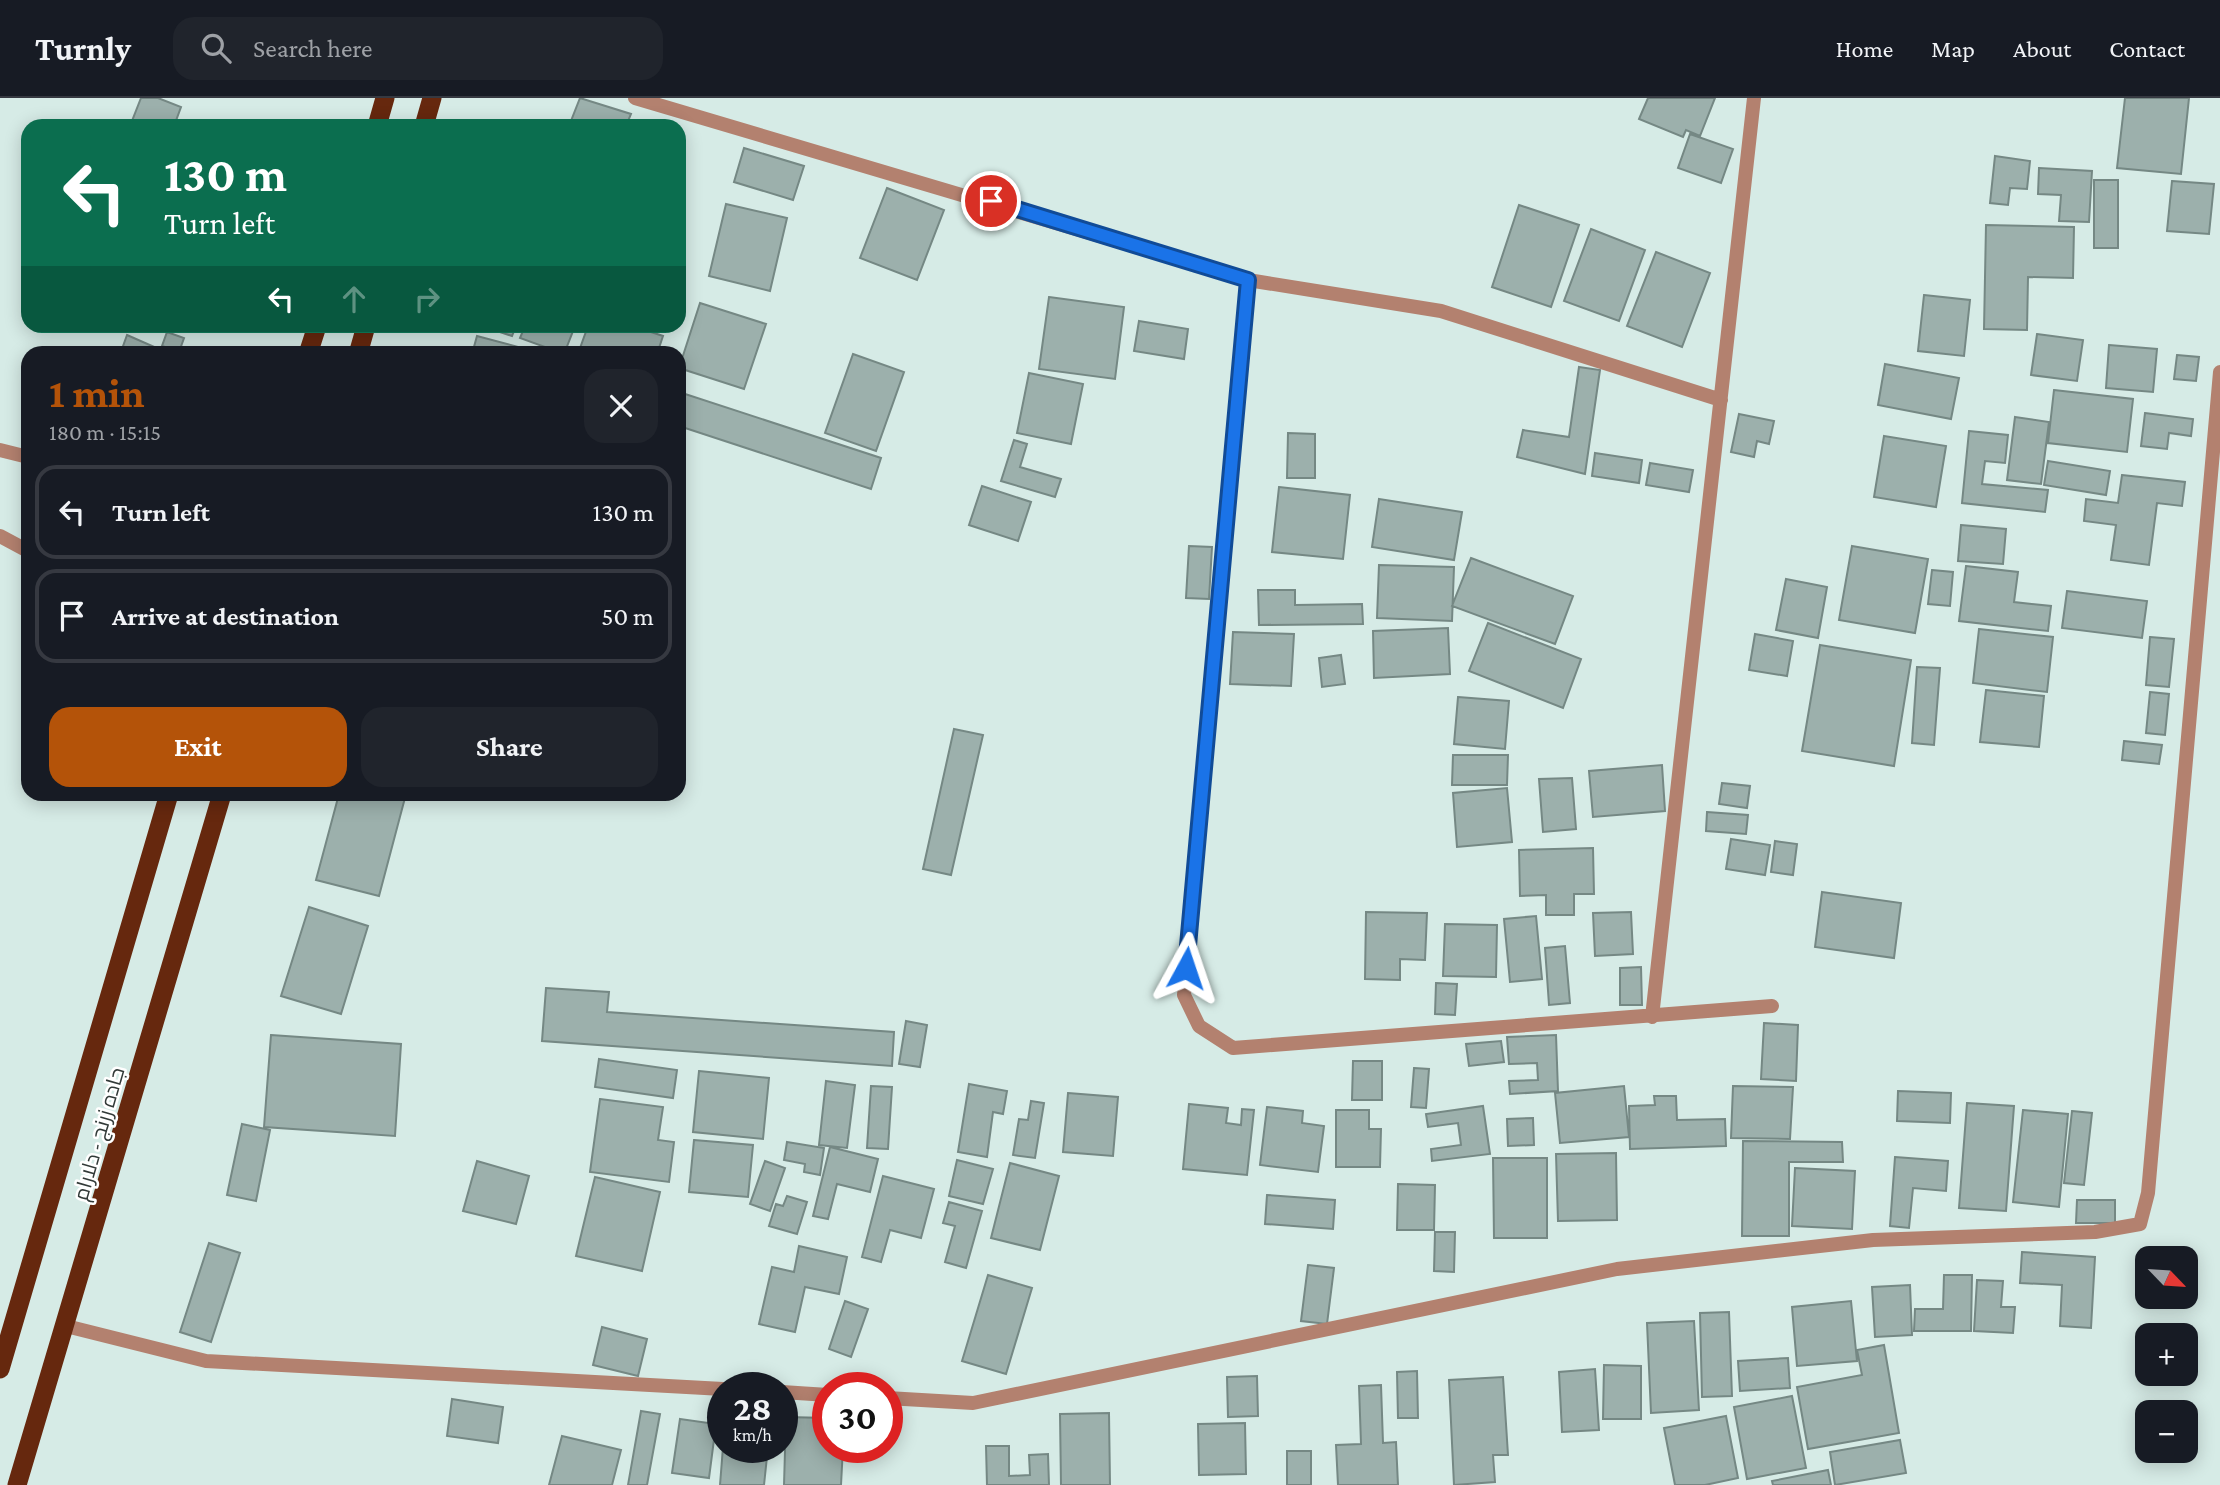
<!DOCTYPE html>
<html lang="en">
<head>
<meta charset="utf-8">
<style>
  :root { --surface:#171b24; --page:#20242c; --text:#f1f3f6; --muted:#9ea1a6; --line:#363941; --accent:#b45309 }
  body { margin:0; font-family:"Crimson Pro",Cairo,serif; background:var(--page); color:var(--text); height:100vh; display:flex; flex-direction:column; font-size:26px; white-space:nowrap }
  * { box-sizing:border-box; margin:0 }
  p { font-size:23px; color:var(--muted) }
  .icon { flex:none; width:38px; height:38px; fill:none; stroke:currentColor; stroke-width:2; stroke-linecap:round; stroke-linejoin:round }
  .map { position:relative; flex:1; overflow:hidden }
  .panel { position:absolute; left:21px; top:248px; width:665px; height:455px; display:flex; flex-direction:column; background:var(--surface); border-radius:21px; box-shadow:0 4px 18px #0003 }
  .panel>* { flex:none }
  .top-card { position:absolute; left:21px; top:21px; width:665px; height:214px; border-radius:21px; box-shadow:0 4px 18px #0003; background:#0b6e4f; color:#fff; overflow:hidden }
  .needle { width:46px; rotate:115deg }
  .controls { position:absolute; left:2135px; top:1148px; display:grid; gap:14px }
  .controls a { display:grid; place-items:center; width:63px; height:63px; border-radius:14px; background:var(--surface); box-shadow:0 4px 18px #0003; font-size:35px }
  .speed { position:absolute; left:707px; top:1274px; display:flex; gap:14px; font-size:35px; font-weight:700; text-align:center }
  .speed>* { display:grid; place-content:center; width:91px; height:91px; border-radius:50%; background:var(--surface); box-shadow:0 4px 18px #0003; line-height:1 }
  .speed small { font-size:18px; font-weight:400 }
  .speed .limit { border:10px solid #d22; background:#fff; color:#111 }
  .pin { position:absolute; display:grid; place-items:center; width:60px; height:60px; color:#fff; margin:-30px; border:4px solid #fff; border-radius:50%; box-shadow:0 2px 7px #0007 }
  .me { position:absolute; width:77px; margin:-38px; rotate:5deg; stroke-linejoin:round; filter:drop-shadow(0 0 5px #0008) }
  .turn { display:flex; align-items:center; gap:24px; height:147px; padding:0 28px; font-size:32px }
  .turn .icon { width:91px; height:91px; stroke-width:2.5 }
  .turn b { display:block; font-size:49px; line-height:60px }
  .lanes { display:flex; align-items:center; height:66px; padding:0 28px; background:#0003; justify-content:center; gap:35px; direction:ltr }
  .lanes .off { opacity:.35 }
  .round { display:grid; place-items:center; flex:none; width:74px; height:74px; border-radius:21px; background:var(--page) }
  .summary { display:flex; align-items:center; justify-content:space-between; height:119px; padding:0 28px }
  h1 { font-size:42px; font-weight:700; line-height:52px; color:var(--accent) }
  .action { display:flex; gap:14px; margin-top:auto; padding:14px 28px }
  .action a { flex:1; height:80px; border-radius:21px; background:var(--accent); color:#fff; font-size:28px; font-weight:700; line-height:80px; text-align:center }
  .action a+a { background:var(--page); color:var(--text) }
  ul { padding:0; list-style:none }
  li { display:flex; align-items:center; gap:21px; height:94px; margin:0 14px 10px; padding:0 14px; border:4px solid var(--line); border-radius:21px }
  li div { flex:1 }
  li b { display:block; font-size:26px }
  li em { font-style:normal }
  header { display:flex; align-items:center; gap:42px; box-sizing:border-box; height:98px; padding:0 35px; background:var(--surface); border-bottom:2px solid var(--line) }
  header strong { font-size:33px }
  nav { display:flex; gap:38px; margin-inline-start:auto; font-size:24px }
  .search { width:490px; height:63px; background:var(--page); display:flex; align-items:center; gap:18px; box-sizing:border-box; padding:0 24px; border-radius:21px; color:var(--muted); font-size:26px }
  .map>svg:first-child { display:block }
</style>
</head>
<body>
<header>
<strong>Turnly</strong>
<div class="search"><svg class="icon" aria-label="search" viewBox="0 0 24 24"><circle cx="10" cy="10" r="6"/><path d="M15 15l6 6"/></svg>Search here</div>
<nav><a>Home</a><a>Map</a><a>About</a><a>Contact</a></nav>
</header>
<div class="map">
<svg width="2220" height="1387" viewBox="0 0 2220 1387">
  <rect width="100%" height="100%" fill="#d6ebe6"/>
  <path fill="#9cb0ac" stroke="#758884" stroke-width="2" d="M141 0H158L181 9 174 28H146L132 23Z
    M580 0 631 16 626 28H569Z
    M1648 0H1715L1700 38 1686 32 1683 39 1639 21Z
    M2125 0H2189L2181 76 2117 70Z
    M1690 36 1733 51 1721 85 1678 70Z
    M744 50 804 68 793 102 734 84Z
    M1995 58 2030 63 2027 91 2010 90 2008 107 1990 105Z
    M2039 70 2092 73 2089 124 2059 123 2061 97 2038 96Z
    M2094 82H2118V150H2094Z
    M2172 83 2214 86 2209 136 2167 133Z
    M887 90 944 112 917 182 860 160Z
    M726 106 787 120 770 193 709 178Z
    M1519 107 1579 127 1551 209 1492 189Z
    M1986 127 2074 129 2073 180 2028 179 2027 232 1984 231Z
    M1591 131 1645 152 1619 223 1564 203Z
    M1656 154 1710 175 1682 249 1627 228Z
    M1924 197 1970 202 1964 258 1918 253Z
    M1049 199 1124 209 1115 281 1039 271Z
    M700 205 766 226 744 291 679 270Z
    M1139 223 1188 231 1184 261 1134 253Z
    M482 228H516L512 238Z
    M525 228H575L564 256 520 240Z
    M588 228H633L663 238 657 256H586L579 253Z
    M167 234 184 240 179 254 162 248Z
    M2037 236 2083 242 2077 283 2031 277Z
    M127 237 159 251 157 256H132L122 251Z
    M477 238 533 253V256H472Z
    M2109 247 2157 251 2153 294 2106 290Z
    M853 256 904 274 876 353 825 335Z
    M2177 257 2199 259 2196 283 2174 281Z
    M1885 266 1959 280 1951 321 1878 307Z
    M1579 269 1600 272 1585 376 1517 359 1523 332 1569 339Z
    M1029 275 1083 286 1071 346 1017 335Z
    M2054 292 2133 301 2127 354 2048 345Z
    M679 294 881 360 871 391 679 328Z
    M2145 315 2193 321 2191 338 2169 335 2167 351 2141 348Z
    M1739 316 1774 323 1769 346 1757 343 1754 359 1731 354Z
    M2015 319 2049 324 2041 386 2007 382Z
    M1969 333 2008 337 2005 365 1985 363 1982 386 2048 392 2045 414 1962 405Z
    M1288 335 1315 336V380H1287Z
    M1884 338 1946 348 1936 409 1874 399Z
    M1014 342 1027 346 1020 369 1061 381 1055 399 1001 383Z
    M1595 355 1642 362 1639 385 1592 378Z
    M2048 363 2110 373 2106 397 2044 387Z
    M1650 365 1693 372 1689 394 1646 387Z
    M2122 377 2185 384 2182 408 2157 405 2149 467 2111 462 2116 427 2084 423 2086 401 2118 405Z
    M982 388 1031 404 1018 443 969 427Z
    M1279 389 1350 397 1343 461 1272 454Z
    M1379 401 1462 414 1454 462 1372 449Z
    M1961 427 2006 431 2003 466 1958 463Z
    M1189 448 1212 449 1209 501 1186 500Z
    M1852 448 1928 461 1915 535 1839 522Z
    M1471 460 1573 498 1555 546 1452 508Z
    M1379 467 1454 469 1452 523 1377 520Z
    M1966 468 2018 474 2014 504 2051 508 2048 533 1959 523Z
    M1932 472 1953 474 1950 508 1928 506Z
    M1786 481 1827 489 1818 540 1776 532Z
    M1258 492H1295V507L1362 506 1363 526 1259 527Z
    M2067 493 2147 503 2142 540 2062 530Z
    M1488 525 1581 561 1563 610 1469 573Z
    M1448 530 1450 576 1374 580 1373 533Z
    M1979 531 2053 539 2047 594 1973 585Z
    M1233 534 1294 536 1291 588 1230 586Z
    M1755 536 1793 543 1787 578 1749 572Z
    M2150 539 2174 541 2169 589 2146 587Z
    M1820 547 1911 562 1894 668 1802 653Z
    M1341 557 1345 586 1322 589 1319 560Z
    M1917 569 1940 570 1934 647 1912 645Z
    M1986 592 2044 598 2039 649 1980 644Z
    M2150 594 2169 596 2165 637 2146 635Z
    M1458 599 1509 603 1505 651 1454 646Z
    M954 631 983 637 951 777 923 771Z
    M2124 643 2162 647 2159 666 2122 662Z
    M1453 657H1508L1507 687H1452Z
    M1662 667 1665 713 1593 719 1589 673Z
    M1572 680 1576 731 1543 734 1539 681Z
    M1722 685 1750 688 1747 710 1719 706Z
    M1507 690 1512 744 1457 749 1453 695Z
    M339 696H406L379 798 316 782Z
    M1707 714 1748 717 1746 736 1706 733Z
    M1731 741 1770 747 1765 777 1726 771Z
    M1775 743 1797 746 1793 777 1771 774Z
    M1593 750 1594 796H1574V817H1546V797L1520 798 1519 752Z
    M1822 794 1901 805 1894 860 1815 849Z
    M309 809 368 828 341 916 281 898Z
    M1366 814 1427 815 1425 862 1400 861V882L1365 881Z
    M1631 814 1633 856 1595 858 1593 815Z
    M1536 818 1542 881 1510 884 1504 821Z
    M1445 826 1497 827 1496 879 1443 878Z
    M1565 848 1570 905 1549 907 1545 850Z
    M1641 869 1642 907H1620V870Z
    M1436 885 1457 886 1455 917 1435 916Z
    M546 890 609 894 607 914 894 934 892 968 542 943Z
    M906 923 927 927 920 969 899 966Z
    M1764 925 1798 927 1796 983 1761 981Z
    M271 937 401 946 395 1038 264 1029Z
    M1556 937 1558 993 1510 996 1509 983 1538 982 1537 965 1509 966 1507 939Z
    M1501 943 1504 964 1469 968 1466 946Z
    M599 961 677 972 673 1000 595 989Z
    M1353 963H1382V1002H1352Z
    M1414 970 1429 971 1426 1010 1411 1009Z
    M699 973 769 980 763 1041 693 1034Z
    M826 983 855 987 847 1050 819 1047Z
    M969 986 1007 993 1003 1016 993 1014 987 1059 958 1054Z
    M871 988 892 989 888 1051 867 1050Z
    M1624 988 1629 1039 1560 1045 1555 995Z
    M1733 988 1793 989 1790 1041 1731 1040Z
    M1898 993 1951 995 1950 1025 1897 1023Z
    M1068 995 1118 999 1113 1058 1063 1054Z
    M1654 998H1676L1677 1022 1725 1021 1726 1048 1630 1051 1629 1008 1655 1007Z
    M600 1001 663 1009 658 1042 674 1044 669 1084 590 1074Z
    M1031 1003 1044 1005 1035 1060 1013 1057 1019 1021 1028 1022Z
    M1967 1005 2014 1008 2006 1113 1959 1110Z
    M1189 1006 1228 1010 1226 1025 1241 1027 1242 1011 1254 1012 1247 1077 1183 1071Z
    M1483 1008 1490 1056 1432 1063 1431 1051 1461 1047 1458 1025 1428 1029 1426 1016Z
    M1267 1009 1303 1013 1302 1025 1324 1028 1318 1074 1260 1067Z
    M1336 1012H1369V1031H1381L1380 1069H1336Z
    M2023 1012 2068 1016 2059 1109 2013 1104Z
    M2072 1013 2092 1015 2084 1087 2064 1085Z
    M1533 1020 1534 1047 1508 1048 1507 1021Z
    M242 1026 270 1032 256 1103 227 1097Z
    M694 1042 753 1047 748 1099 689 1094Z
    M1743 1043 1842 1044 1843 1064H1789V1138H1742Z
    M787 1044 824 1050 820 1077 804 1074 805 1066 784 1062Z
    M830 1049 878 1061 870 1094 837 1086 828 1121 813 1118Z
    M1616 1055 1617 1122 1558 1123 1556 1056Z
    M1895 1059 1948 1063 1946 1093 1913 1090 1909 1130 1890 1128Z
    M1493 1060H1547V1140H1494Z
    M957 1062 993 1071 983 1106 949 1098Z
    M477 1063 529 1078 516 1126 463 1113Z
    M765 1063 785 1070 770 1113 750 1106Z
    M1010 1065 1059 1078 1040 1152 991 1140Z
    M1795 1070 1855 1073 1852 1131 1792 1128Z
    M883 1078 934 1091 921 1140 890 1132 881 1164 862 1159Z
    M595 1079 660 1094 642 1173 576 1158Z
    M1398 1086 1435 1087 1434 1132H1397Z
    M1267 1097 1335 1102 1333 1131 1265 1126Z
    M787 1098 807 1104 797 1136 769 1128 776 1106 783 1108Z
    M2077 1102H2115V1125H2076Z
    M949 1104 982 1113 966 1170 945 1164 955 1128 943 1125Z
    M1435 1134H1455L1454 1174 1434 1173Z
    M209 1145 240 1155 211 1244 180 1234Z
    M799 1148 847 1159 839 1196 805 1189 795 1234 759 1226 772 1169 794 1174Z
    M2022 1154 2095 1159 2091 1230 2060 1228 2062 1187 2020 1185Z
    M1308 1167 1334 1170 1327 1226 1301 1223Z
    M988 1177 1032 1190 1006 1276 962 1263Z
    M1944 1177H1972L1971 1233H1914L1915 1211H1943Z
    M1977 1182 2003 1183 2001 1209H2015L2013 1235 1974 1233Z
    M1910 1187 1912 1237 1875 1239 1872 1189Z
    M845 1203 868 1211 851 1259 829 1251Z
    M1851 1203 1857 1263 1797 1268 1792 1209Z
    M1729 1214 1732 1298 1702 1299 1700 1215Z
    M1694 1223 1699 1312 1651 1315 1647 1225Z
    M602 1229 647 1241 638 1278 593 1267Z
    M1884 1247 1899 1335 1808 1351 1797 1289 1862 1277 1857 1252Z
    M1788 1260 1790 1290 1740 1293 1738 1263Z
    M1604 1267 1641 1268V1321H1603Z
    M1595 1271 1599 1332 1562 1334 1559 1274Z
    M1417 1273 1418 1320H1398L1397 1274Z
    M1257 1278 1258 1318 1228 1319 1227 1279Z
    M1503 1279 1508 1357H1493L1495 1384 1454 1387 1449 1282Z
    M1381 1287 1383 1345 1396 1344 1398 1387H1338L1336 1347 1361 1346 1359 1288Z
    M1792 1298 1806 1370 1747 1381 1734 1309Z
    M452 1301 503 1309 498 1345 447 1338Z
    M641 1313 660 1316 647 1387H628Z
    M1109 1315 1110 1387H1061L1060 1316Z
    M1726 1318 1738 1380 1705 1387H1675L1664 1330Z
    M786 1319 828 1320V1349H843L841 1387H784Z
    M680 1321 716 1326 709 1380 672 1375Z
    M1245 1325 1246 1376 1199 1377 1198 1326Z
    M562 1338 621 1352 612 1387H549Z
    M1900 1342 1906 1375 1835 1387 1830 1354Z
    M986 1348H1009V1378L1030 1377 1029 1357 1048 1356 1049 1387H987Z
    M723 1349H768L764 1387H720Z
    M1287 1353H1311V1387H1287Z
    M1828 1372 1831 1387H1773L1772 1383Z"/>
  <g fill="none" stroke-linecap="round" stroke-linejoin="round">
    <path stroke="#b3816f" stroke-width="14" d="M635 0 1248 182 1441 213 1721 302
      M1248 182 1184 897 1199 928 1233 950 1772 908
      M1652 919 1754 0
      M66 1228 206 1263 723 1291
      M782 1294 828 1297
      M887 1300 973 1305 1617 1171 1873 1142 2095 1134 2140 1126 2148 1095 2220 274"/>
    <path stroke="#b3816f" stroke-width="14" d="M0 352 28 359
      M0 438 28 453"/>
    <path stroke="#66280e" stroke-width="19" d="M377 28 385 0
      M424 28 432 0
      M308 256 317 228
      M358 256 366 228
      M0 1271 169 696
      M17 1387 222 696"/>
  </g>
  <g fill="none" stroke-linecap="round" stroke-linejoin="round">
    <g stroke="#114b97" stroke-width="18">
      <path id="route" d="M991 103 1248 182 1186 870"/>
    </g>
    <use href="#route" stroke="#1a73e8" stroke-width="12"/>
  </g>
  <g text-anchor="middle" stroke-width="5" stroke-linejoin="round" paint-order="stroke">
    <g font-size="21" fill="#323a38" stroke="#fff">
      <text transform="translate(99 1036) rotate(-74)" y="7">جاده زرنج - دلارام</text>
    </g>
  </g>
</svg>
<div class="controls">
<a><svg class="needle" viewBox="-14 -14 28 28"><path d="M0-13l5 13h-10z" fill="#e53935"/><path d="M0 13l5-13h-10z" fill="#9ea1a6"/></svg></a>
<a>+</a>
<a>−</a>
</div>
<div class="speed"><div>28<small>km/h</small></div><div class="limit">30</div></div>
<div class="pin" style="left:991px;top:103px;background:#d93025"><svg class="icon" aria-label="arrive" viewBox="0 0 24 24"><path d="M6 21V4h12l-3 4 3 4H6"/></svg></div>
<svg class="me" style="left:1186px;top:870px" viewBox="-20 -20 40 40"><path d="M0-17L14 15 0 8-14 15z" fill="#1a73e8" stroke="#fff" stroke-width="4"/></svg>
<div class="top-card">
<div class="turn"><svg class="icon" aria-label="left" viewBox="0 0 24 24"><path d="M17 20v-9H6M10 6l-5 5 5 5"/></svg><div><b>130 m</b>Turn left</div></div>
<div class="lanes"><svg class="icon" aria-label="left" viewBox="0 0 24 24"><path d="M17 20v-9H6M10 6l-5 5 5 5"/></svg><svg class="icon off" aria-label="ahead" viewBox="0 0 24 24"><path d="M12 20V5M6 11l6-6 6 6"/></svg><svg class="icon off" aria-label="right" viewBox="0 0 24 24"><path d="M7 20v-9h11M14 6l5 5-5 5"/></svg></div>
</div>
<section class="panel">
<div class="summary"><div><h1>1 min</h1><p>180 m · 15:15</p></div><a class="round"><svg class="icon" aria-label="close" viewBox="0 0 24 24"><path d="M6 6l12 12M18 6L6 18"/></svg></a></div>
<ul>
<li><svg class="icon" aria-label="left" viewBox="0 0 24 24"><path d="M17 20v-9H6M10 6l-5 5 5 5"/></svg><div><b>Turn left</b></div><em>130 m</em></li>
<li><svg class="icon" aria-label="arrive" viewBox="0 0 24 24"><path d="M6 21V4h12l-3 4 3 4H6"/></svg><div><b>Arrive at destination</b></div><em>50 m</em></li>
</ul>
<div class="action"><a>Exit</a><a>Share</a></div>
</section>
</div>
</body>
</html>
